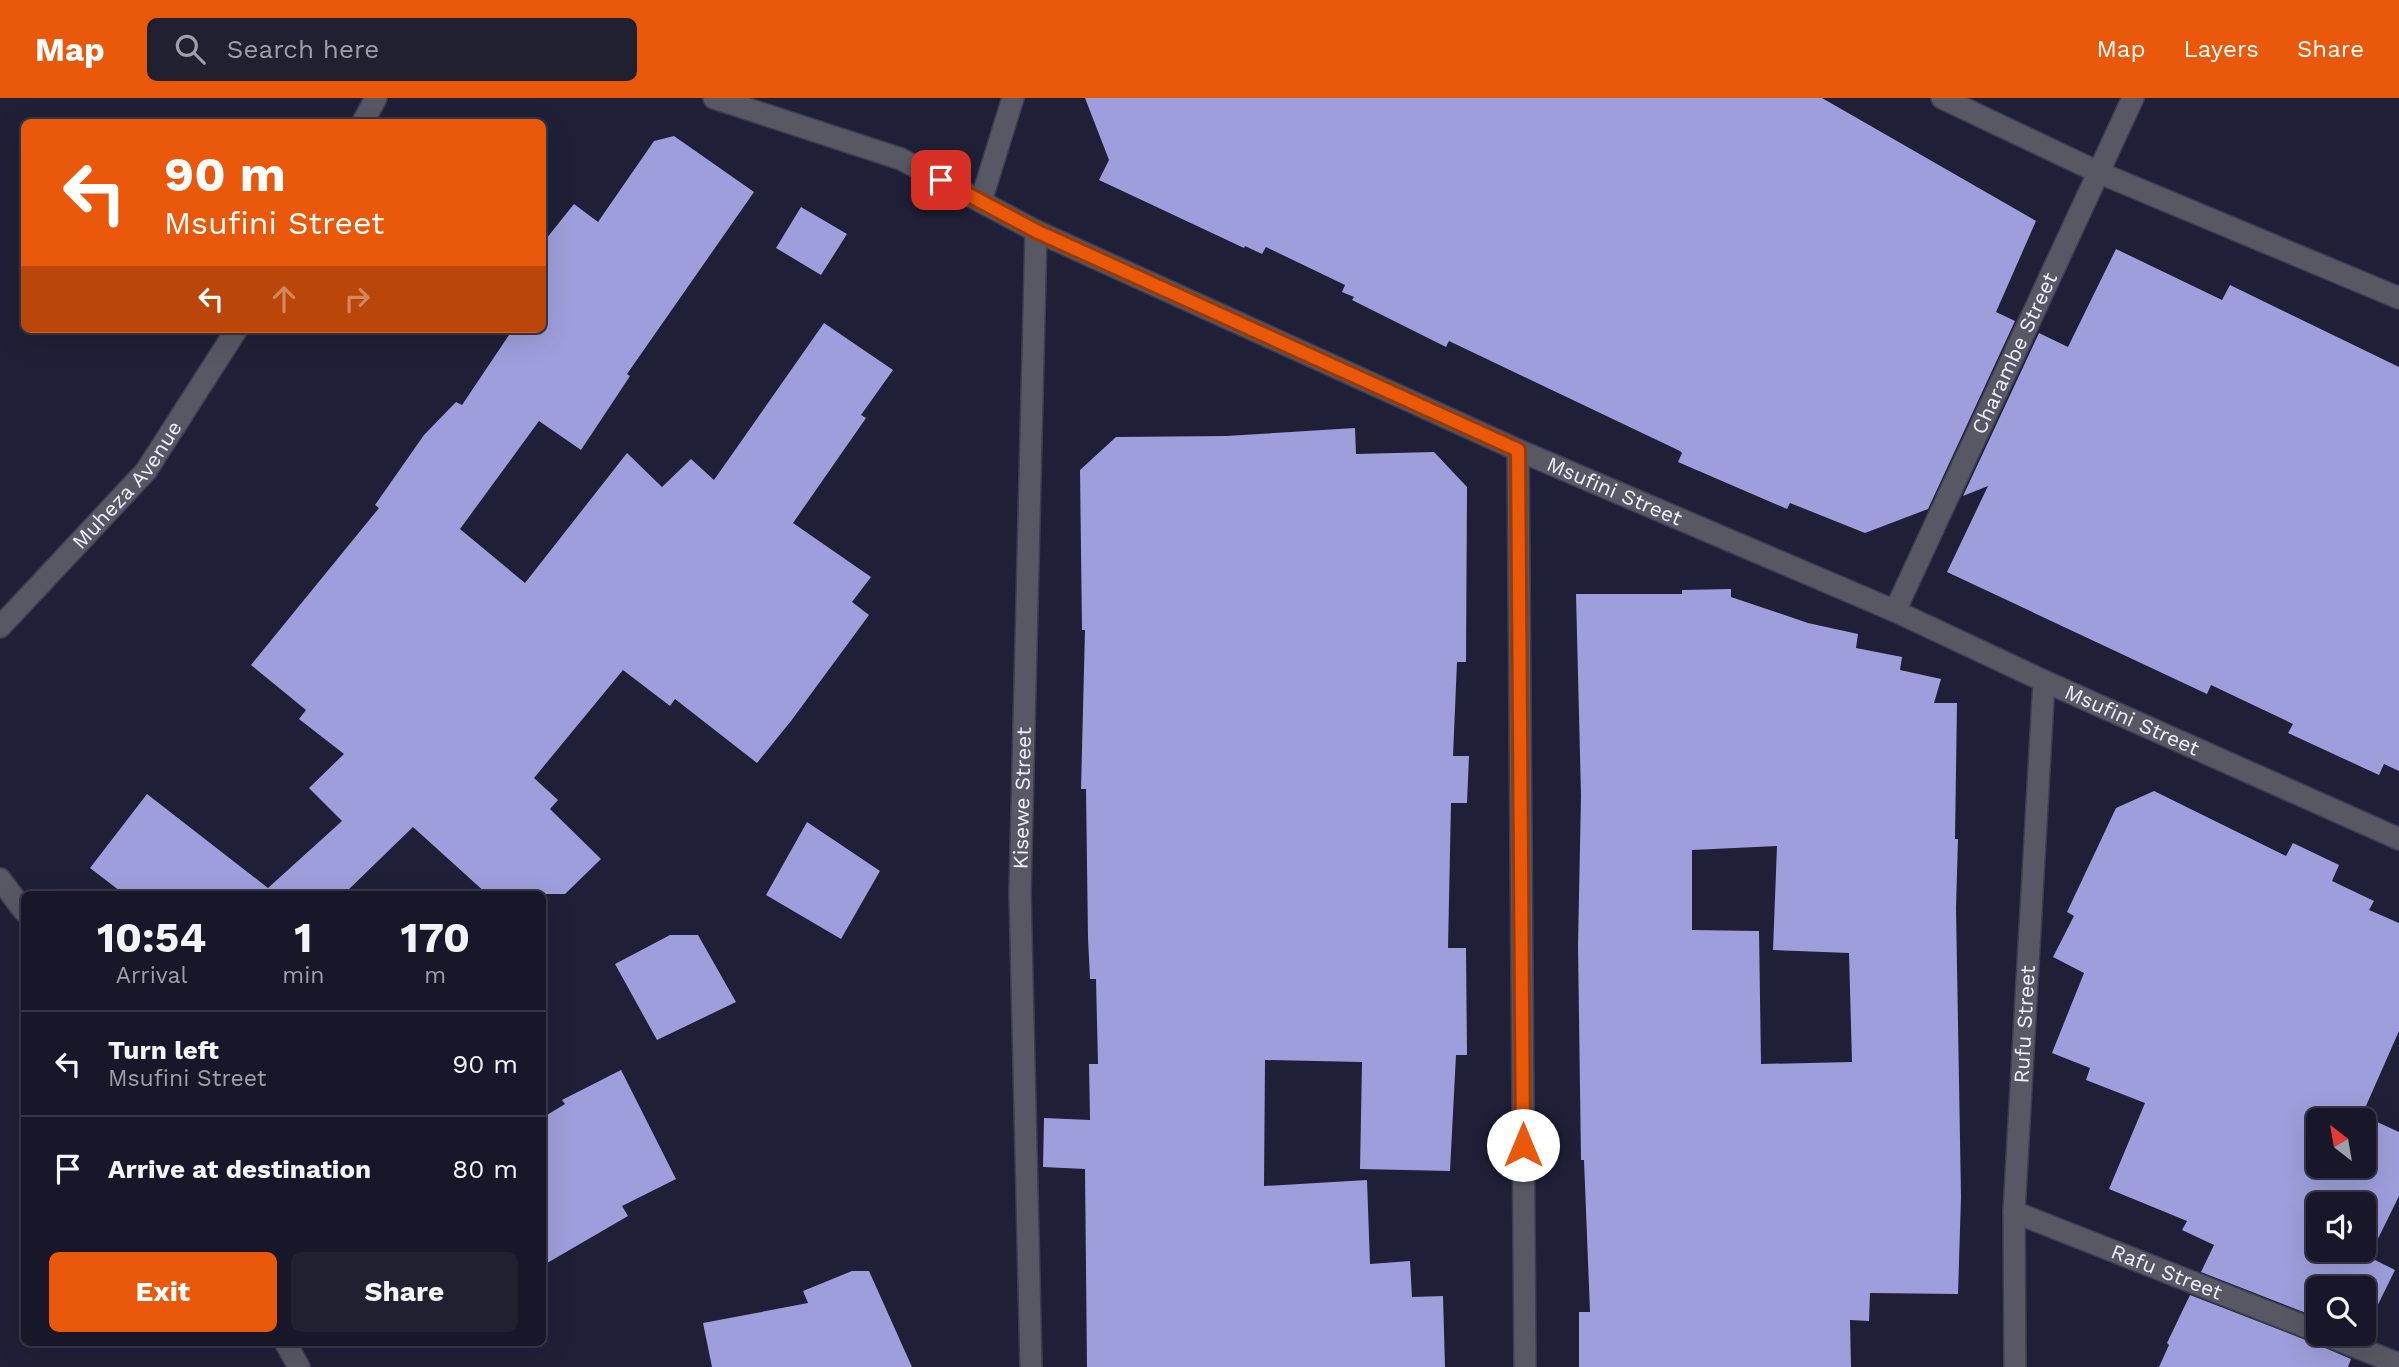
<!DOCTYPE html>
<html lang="en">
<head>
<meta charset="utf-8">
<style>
  :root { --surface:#171729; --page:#202031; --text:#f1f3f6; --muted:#9e9fa8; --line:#363646; --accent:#ea580c }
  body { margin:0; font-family:"Work Sans",sans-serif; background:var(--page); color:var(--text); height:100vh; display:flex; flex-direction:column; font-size:26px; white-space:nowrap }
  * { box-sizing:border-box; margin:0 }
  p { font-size:23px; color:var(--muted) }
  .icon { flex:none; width:38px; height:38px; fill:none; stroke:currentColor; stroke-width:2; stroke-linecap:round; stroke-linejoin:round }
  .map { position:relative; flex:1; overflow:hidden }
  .drawer { position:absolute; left:21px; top:793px; width:525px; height:455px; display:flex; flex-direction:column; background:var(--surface); border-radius:10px; box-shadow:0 7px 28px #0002,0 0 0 2px var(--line) }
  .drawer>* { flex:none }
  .guide { position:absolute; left:21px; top:21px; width:525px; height:214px; border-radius:10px; box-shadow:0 7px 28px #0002,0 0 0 2px var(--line); background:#ea580c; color:#fff; overflow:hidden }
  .needle { width:46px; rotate:329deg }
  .buttons { position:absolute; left:2306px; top:1010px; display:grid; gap:14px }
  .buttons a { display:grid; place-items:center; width:70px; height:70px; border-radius:10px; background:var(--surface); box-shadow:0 7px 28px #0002,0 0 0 2px var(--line); font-size:35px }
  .pin { position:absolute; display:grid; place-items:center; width:60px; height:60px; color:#fff; margin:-30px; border-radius:14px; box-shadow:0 4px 10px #0006 }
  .me { position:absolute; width:77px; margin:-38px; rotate:0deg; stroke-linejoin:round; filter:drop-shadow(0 0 5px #0008) }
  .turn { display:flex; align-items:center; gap:24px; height:147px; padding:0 28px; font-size:32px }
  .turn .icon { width:91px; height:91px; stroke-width:2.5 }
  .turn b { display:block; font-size:49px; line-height:60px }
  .lanes { display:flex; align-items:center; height:66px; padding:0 28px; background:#0003; justify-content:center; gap:35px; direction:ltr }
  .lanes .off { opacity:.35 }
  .eta { display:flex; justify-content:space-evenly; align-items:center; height:119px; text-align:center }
  .eta b { font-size:42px; font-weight:700; line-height:49px }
  .button { display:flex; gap:14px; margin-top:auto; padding:14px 28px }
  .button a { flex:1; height:80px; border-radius:10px; background:var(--accent); color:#fff; font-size:28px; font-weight:700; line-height:80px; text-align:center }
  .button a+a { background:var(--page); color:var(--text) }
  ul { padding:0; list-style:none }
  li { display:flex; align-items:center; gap:21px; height:105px; padding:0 28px; border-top:2px solid var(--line) }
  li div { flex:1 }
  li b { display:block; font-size:26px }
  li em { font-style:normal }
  header { display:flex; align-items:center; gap:42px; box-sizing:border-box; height:98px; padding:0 35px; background:var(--accent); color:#fff }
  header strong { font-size:33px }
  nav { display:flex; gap:38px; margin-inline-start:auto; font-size:24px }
  .search { width:490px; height:63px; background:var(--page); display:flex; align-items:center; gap:18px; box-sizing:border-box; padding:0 24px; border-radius:10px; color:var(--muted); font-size:26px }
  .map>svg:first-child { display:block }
</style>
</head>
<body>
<header>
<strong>Map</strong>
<div class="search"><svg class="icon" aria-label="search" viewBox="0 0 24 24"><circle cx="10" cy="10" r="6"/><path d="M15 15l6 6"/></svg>Search here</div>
<nav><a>Map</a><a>Layers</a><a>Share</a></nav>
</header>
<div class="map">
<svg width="2399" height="1269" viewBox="0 0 2399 1269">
  <rect width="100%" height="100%" fill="#1f1f37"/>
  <path fill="#9e9edc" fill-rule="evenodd" d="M1085 0H1822L2036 123 1996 214 2015 223 1928 411 1865 435 1790 405 1787 411 1678 364 1682 355 1680 353 1449 243 1446 249 1352 202 1354 199 1342 194 1345 187 1266 149 1262 156 1245 148 1244 150 1099 82 1109 62Z
    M674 38 754 94 627 276 630 278 581 352 539 323 460 431 525 485 627 355 662 389 691 361 714 382 824 225 893 272 861 317 866 320 793 425 871 479 852 504 869 517 791 623 757 665 675 601 670 608 623 572 534 680 558 702 550 711 601 761 565 796H487L413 729 344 796H124L90 770 147 696 268 790 342 723 309 690 344 656 299 621 306 612 251 567 379 410 375 407 424 337 456 304 462 307 513 231H542V146L574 106 598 124 654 43Z
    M801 109 847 136 821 177 776 150Z
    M2116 151 2222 202 2230 187 2399 269V673L2384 666 2379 677 2288 635 2293 626 2211 587 2207 596 1947 474 1988 388 1963 398 2039 235 2068 249Z
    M1355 330 1356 356 1434 354 1467 389 1466 564H1457L1453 658H1469L1467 705H1451L1448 850H1466L1467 957H1456L1450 1073 1360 1071 1362 964 1265 962 1264 1088 1367 1082 1370 1166 1410 1163 1412 1199 1443 1198 1445 1269H1087L1085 1071 1043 1069 1044 1020 1090 1022 1089 966H1098L1096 881H1090L1088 840 1086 691H1081L1085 532H1082L1080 372 1116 339 1226 338Z
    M1731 491V499L1808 525 1858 536 1856 550 1902 559 1900 572 1941 581 1934 605H1957L1955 741H1958L1956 810 1961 1099 1958 1196 1870 1195 1869 1223 1850 1222 1851 1269H1579V1214H1590L1584 1062H1581L1578 848 1581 697 1576 496H1682V492ZM1777 748 1773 852 1849 855 1852 964 1761 966 1759 833 1692 832V752Z
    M2154 693 2286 758 2293 745 2339 767 2332 783 2374 803 2369 812 2399 825V933L2362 1017 2399 1034V1098L2369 1159 2395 1172 2364 1235V1190H2319V1220L2201 1174 2214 1147 2182 1132 2187 1123 2109 1091 2145 1005 2086 982 2090 970 2052 955 2084 875 2053 859 2074 818 2067 814 2116 710ZM2319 1022H2364V1068H2319ZM2319 1106H2364V1152H2319Z
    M807 724 880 773 841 841 766 797Z
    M670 837H698L736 904 657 942 615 866Z
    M621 972 676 1081 622 1108 628 1118 542 1168V1020L565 1006 562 1002Z
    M852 1173H869L912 1269H712L703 1225 808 1205 803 1193Z
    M2190 1197 2316 1246 2351 1261 2348 1269H2159L2169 1247 2167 1245Z"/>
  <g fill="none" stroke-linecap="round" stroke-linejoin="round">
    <g stroke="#3c3c53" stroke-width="24">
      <g id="minor">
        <path id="s1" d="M714 0 901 61 1036 133 1518 352 1895 513 2044 583 2399 741"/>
        <path d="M1942 0 2100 75 2399 200"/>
        <path d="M363 24 376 0"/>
        <path d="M981 103 1013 0"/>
        <path d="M1518 352 1525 1269"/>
        <path id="s2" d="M1895 513 2133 0"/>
        <path id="s3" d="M0 529 146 373 237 231"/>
        <path d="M0 781 24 813"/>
        <path id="s4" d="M2014 1114 2319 1234"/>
        <path d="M2323 1236 2399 1266"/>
        <path d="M285 1244 299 1269"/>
        <path id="s5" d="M1031 1269 1020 794 1036 133"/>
        <path id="s6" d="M2015 1269 2014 1114 2044 583"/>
      </g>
    </g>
    <use href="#minor" stroke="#575864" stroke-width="21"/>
  </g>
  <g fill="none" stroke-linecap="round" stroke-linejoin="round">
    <g stroke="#983908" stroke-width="18">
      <path id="route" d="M941 82 1036 133 1518 352 1523 1047"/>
    </g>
    <use href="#route" stroke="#ea580c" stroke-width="12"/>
  </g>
  <g text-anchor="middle" stroke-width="7" stroke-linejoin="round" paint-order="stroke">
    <g font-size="21" fill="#eeeffd" stroke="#16152c">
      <text dy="7" stroke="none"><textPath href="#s2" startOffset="284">Charambe Street</textPath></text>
      <text dy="7" stroke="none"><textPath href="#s3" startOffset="191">Muheza Avenue</textPath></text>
      <text dy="7" stroke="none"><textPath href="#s1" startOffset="984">Msufini Street</textPath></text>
      <text dy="7" stroke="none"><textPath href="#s1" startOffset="1550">Msufini Street</textPath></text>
      <text dy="7" stroke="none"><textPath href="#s5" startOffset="569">Kisewe Street</textPath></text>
      <text dy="7" stroke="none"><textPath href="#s6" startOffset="343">Rufu Street</textPath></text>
      <text dy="7" stroke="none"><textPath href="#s4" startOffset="164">Rafu Street</textPath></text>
    </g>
  </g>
</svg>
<div class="buttons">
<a><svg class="needle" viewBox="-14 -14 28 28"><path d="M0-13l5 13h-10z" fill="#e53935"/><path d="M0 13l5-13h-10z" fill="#9e9fa8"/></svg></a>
<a><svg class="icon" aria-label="sound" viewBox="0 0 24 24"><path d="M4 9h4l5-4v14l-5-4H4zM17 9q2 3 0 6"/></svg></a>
<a><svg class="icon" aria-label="search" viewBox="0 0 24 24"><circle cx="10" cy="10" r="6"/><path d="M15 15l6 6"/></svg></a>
</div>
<div class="pin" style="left:941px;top:82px;background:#d93025"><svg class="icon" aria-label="arrive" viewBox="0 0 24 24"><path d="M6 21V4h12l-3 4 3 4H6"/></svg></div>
<svg class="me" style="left:1523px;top:1047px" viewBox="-20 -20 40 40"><circle r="19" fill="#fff"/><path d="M0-13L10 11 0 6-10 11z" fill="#ea580c"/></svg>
<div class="guide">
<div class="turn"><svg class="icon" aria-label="left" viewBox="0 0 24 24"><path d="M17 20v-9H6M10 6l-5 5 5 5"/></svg><div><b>90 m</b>Msufini Street</div></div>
<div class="lanes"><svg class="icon" aria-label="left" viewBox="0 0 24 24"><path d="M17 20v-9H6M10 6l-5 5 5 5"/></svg><svg class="icon off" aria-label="ahead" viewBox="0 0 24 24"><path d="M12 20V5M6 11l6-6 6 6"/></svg><svg class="icon off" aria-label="right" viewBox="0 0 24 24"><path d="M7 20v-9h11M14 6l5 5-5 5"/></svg></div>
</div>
<section class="drawer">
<div class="eta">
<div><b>10:54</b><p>Arrival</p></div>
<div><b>1</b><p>min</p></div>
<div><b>170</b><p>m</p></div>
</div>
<ul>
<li><svg class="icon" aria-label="left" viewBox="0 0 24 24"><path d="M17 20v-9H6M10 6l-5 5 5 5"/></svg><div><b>Turn left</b><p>Msufini Street</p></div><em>90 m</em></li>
<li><svg class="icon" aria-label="arrive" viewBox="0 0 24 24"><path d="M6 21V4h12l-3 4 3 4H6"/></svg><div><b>Arrive at destination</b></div><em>80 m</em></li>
</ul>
<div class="button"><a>Exit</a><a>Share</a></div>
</section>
</div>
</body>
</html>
